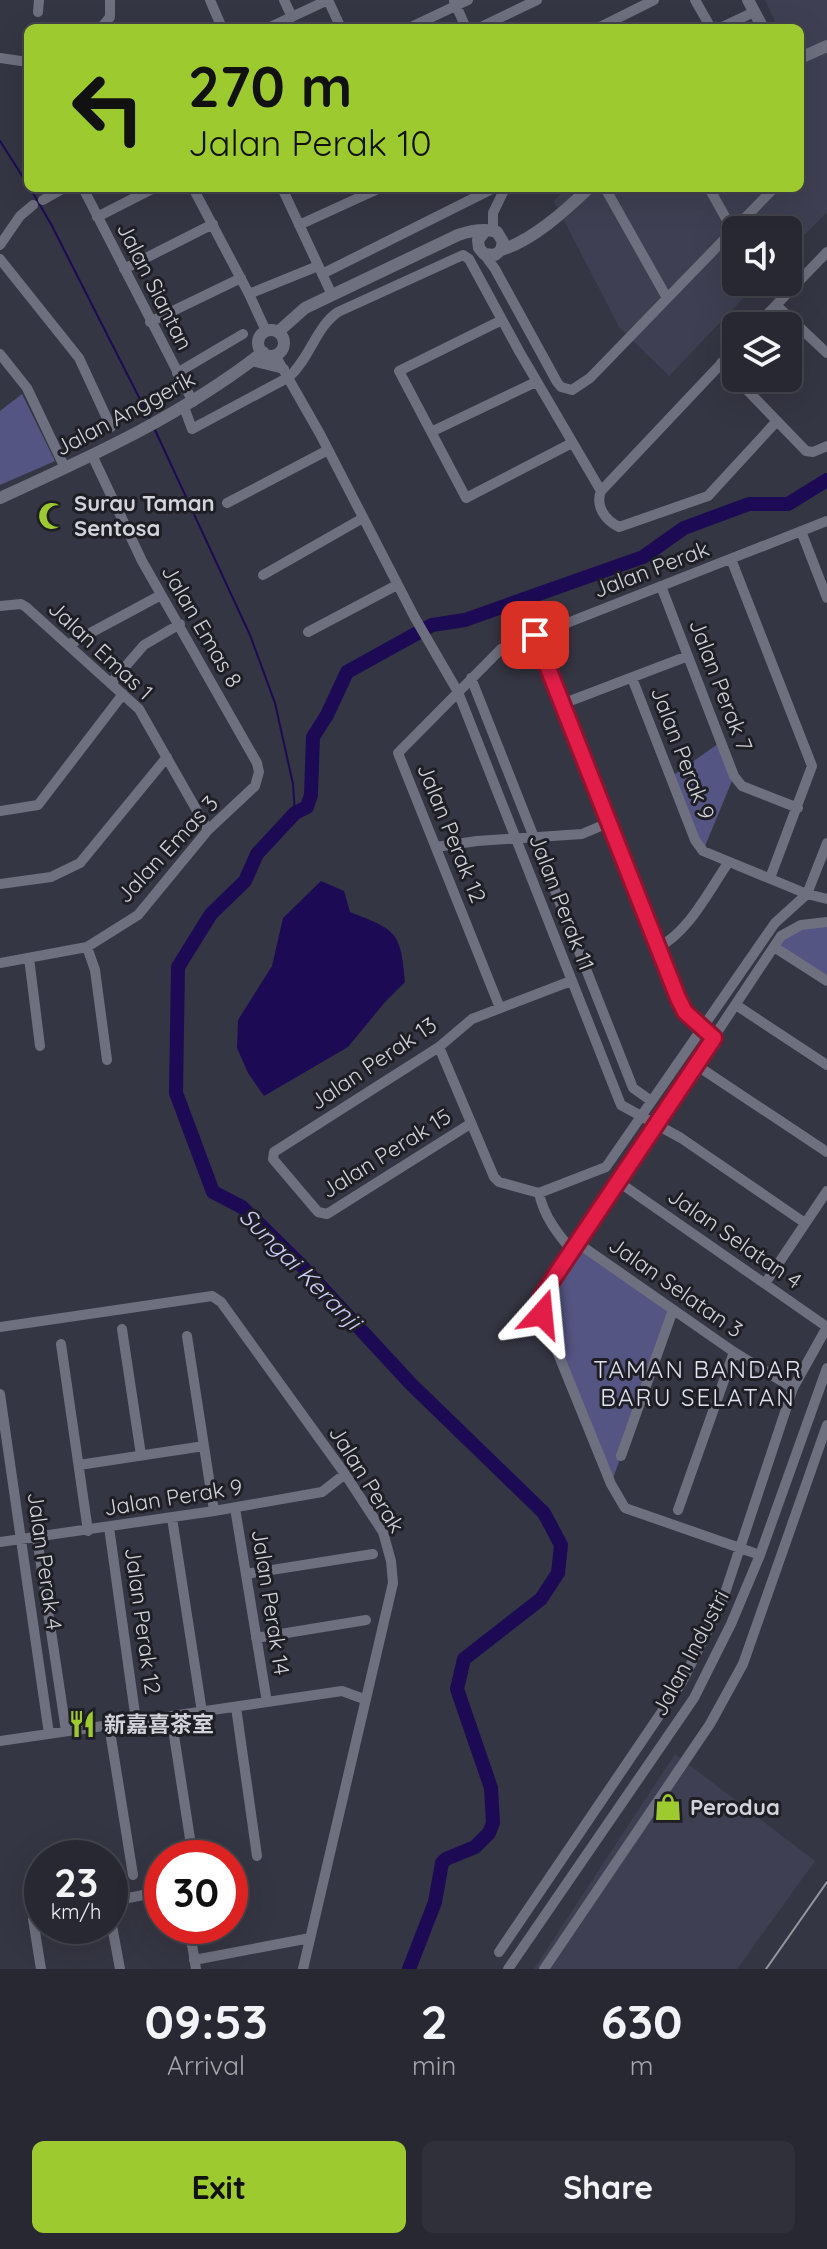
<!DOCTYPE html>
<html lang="en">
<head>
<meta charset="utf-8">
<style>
  :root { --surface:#282832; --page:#30303a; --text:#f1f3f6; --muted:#a5a6ac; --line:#44444d; --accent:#9dca2f }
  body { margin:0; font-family:Quicksand,"Noto Sans SC",sans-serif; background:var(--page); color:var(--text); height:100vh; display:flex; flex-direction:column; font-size:30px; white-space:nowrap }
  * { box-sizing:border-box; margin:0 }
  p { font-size:26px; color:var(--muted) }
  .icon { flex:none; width:44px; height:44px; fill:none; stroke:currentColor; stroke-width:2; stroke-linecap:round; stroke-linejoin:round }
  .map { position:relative; height:1969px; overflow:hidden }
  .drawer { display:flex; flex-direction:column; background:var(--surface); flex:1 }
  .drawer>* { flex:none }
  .top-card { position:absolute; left:24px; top:24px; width:780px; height:168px; border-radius:12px; box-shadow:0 8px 32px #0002,0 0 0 2px var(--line); background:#9dca2f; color:#111; overflow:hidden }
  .buttons { position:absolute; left:722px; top:216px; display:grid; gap:16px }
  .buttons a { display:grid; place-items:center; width:80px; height:80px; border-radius:12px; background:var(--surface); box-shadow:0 8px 32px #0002,0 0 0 2px var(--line); font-size:40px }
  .speed { position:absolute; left:24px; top:1840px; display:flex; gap:16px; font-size:40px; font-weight:700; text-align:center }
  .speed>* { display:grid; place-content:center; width:104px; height:104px; border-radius:50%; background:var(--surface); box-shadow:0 8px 32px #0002,0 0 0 2px var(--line); line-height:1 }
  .speed small { font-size:20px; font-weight:400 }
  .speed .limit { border:12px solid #d22; background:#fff; color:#111 }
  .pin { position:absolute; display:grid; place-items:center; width:68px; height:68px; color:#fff; margin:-34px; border-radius:16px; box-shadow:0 4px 12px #0006 }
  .me { position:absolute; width:88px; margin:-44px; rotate:18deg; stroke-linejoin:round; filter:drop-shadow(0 0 6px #0008) }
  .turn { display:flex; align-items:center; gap:28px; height:168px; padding:0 32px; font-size:36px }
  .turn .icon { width:104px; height:104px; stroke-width:2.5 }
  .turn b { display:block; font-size:56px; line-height:68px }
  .eta { display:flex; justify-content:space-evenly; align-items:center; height:136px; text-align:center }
  .eta b { font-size:48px; font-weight:700; line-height:56px }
  .action { display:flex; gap:16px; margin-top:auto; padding:16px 32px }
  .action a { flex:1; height:92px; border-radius:12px; background:var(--accent); color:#111; font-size:32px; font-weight:700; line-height:92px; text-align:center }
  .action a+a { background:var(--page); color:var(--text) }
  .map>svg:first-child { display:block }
</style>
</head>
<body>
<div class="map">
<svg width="827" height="1969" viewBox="0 0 827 1969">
  <rect width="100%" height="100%" fill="#353643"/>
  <path fill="#3e3f52" d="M765 0H827V212L788 252V230H736V282H759L669 376 619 327 554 201 566 188H800V28H778Z
    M675 1754 815 1861 737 1969H534Z"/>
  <path fill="#555583" d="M22 394 55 461 0 485V411Z
    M722 741 734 776 703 851 671 777Z
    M827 922V981L774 947 781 936Z
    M579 1244 673 1310 611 1484 541 1306Z"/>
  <path fill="#1c0b54" d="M321 881 344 891 350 912C396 930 401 931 405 982L385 1002 348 1047 264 1096 248 1073 237 1048 238 1020 272 966 283 918Z"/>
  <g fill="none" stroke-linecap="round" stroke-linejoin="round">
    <path stroke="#1c0b54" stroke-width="2" d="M0 141 28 185
      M30 188 51 224 151 421
      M155 430 250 635 275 703 293 784 295 813"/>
    <path stroke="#1c0b54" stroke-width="14" d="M409 1969 435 1902 442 1863 446 1859 475 1847 489 1833 493 1823 491 1788 457 1689 464 1659 541 1599 558 1573 561 1545 544 1513 411 1384 300 1264 242 1207 213 1192 176 1093 178 967 211 914 245 881 257 854 295 813 307 807 311 795 313 737 327 715 347 672 432 625 465 620 643 557 684 528 749 504H788L827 480"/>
    <path stroke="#6f707f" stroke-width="10" d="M210 0 222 28
      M284 0 292 17
      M328 0 341 28
      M695 0 711 28
      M454 1 466 28
      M38 12 39 0
      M101 28 110 17V0
      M268 28 328 0
      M409 28 468 0
      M479 28 537 0
      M598 28 654 0
      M720 28 754 12
      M0 58 28 62
      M83 188 193 402
      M193 188 249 294 266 331
      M282 188 332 295
      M605 188 667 298
      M709 188 733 231
      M43 200 64 188
      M97 217 154 188
      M299 225 380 188
      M493 231V213L505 188
      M0 245 20 216 33 205
      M484 254 495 269 557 382 561 387 572 390 590 378 774 188
      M0 259 79 358 111 427
      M124 269 213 224
      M322 274 494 188
      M249 294 318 266
      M776 305 827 353
      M502 320 399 371 466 498 572 443
      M150 322 241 278
      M756 326 827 252
      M736 348 601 491C595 506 605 520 619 527L708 496 776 422
      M0 354 27 388 65 468
      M275 355 320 434 415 618 458 692 621 1105 681 1138 805 1223
      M252 361 284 369
      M721 363 806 451 813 452 827 446
      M177 373 243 334
      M184 407 192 429 289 377C310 358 316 327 338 312L463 255 469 259 519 351 601 491
      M431 432 536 382
      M227 503 328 450
      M801 531 827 598
      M731 559 812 766 770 878
      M263 575 363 518
      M661 586 734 776 742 786 798 808
      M0 606 21 604 26 607 139 709 208 830
      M308 632 397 585
      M535 635 678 998 685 1012 714 1038
      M68 645 161 595
      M471 678 633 1088 650 1100
      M632 678 695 840 703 851 807 894 827 899
      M111 683 144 645 180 624
      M562 704 688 656
      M0 811 38 805 123 694
      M436 847 477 841 582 834 608 823
      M0 884 51 877 80 863 167 757
      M87 947 95 970 107 1060
      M774 947 827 981
      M657 948C689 932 708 892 728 863
      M29 958 40 1046
      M0 963 87 947 138 915 208 830 255 786 259 772 257 763 142 561 92 455
      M736 1005 827 1065
      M500 1008 398 753 501 649 827 521
      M439 1047 494 1177 499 1182 539 1193 606 1167 775 923 807 894 827 843
      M696 1065 827 1152
      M470 1124 327 1214 318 1212 273 1159 274 1152 439 1047 472 1019 571 981
      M620 1183 827 1327
      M539 1193C544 1217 558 1234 573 1252
      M579 1244 734 1352 793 1388
      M766 1282 827 1191
      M0 1327 212 1296 221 1302 345 1474 383 1532 391 1561 393 1583 303 1969
      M122 1329 141 1455
      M187 1336 214 1511
      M61 1344 88 1531
      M0 1394 49 1734
      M621 1456 673 1310
      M79 1465 204 1446
      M235 1508 267 1702
      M678 1510 734 1352
      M172 1518 202 1712
      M109 1527 136 1721
      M37 1538 66 1731
      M0 1542 214 1511 322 1492 345 1474
      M760 1555 625 1508 611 1484 542 1314 541 1297 781 936 801 925 827 922
      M246 1574 373 1554
      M256 1638 366 1620
      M236 1707 257 1856
      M171 1716 193 1858
      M109 1725 133 1875
      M0 1741 342 1691 364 1699
      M110 1905 114 1901 148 1894
      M110 1915 120 1969
      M189 1926 196 1969
      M499 1952 682 1682 722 1602 793 1388 827 1327
      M194 1960 310 1938
      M41 1969 33 1919 36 1914 42 1912
      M508 1969 694 1698 731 1624 760 1555 827 1368
      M544 1969 710 1724 743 1664 827 1425"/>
    <path stroke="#6f707f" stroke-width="12" d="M748 0 763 28
      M800 58 827 46
      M501 250C532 241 566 210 589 188
      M258 343a13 13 0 1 1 26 0a13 13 0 1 1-26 0Z
      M278 332 305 308 458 235C470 231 485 228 497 232L503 242 501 250 495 255 484 254 479 248 478 240 485 231
      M0 498C92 456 183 415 263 352"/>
    <path stroke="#9596a0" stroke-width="2" d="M766 1969 827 1882"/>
  </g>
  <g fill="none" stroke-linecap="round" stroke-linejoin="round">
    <g stroke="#92132f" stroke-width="20">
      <path id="route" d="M535 635 678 998 685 1012 714 1038 541 1297 542 1314"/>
    </g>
    <use href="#route" stroke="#e11d48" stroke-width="14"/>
  </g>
  <defs>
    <g id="mosque-bare" transform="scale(2.16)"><path d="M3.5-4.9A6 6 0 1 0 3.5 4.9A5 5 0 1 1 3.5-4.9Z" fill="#9dca2f" stroke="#1e1e24" stroke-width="2.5" paint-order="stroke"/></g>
    <g id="restaurant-bare" transform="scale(2.16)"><path d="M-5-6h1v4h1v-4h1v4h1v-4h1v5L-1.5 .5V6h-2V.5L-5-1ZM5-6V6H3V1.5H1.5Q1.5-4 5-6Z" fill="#9dca2f" stroke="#1e1e24" stroke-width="2.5" paint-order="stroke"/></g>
    <g id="shop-bare" transform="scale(2.16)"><path d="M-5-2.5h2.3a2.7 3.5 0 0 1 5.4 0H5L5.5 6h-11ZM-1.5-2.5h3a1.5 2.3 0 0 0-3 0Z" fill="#9dca2f" stroke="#1e1e24" stroke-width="2.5" paint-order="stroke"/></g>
  </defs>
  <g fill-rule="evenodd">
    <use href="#mosque-bare" x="52" y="516"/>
    <use href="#restaurant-bare" x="82" y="1724"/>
    <use href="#shop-bare" x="668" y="1807"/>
  </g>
  <g text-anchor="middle" stroke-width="6" stroke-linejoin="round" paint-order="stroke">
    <g font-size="22" fill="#d2d3db" stroke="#1e1e24">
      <text transform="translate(155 286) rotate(63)" y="8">Jalan Siantan</text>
      <text transform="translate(125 413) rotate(-28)" y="8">Jalan Anggerik</text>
      <text transform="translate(651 569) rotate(-21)" y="8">Jalan Perak</text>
      <text transform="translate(202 626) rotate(60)" y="8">Jalan Emas 8</text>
      <text transform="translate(101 650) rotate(43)" y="8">Jalan Emas 1</text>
      <text transform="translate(721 685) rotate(69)" y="8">Jalan Perak 7</text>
      <text transform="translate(683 753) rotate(69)" y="8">Jalan Perak 9</text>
      <text transform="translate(452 833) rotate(68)" y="8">Jalan Perak 12</text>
      <text transform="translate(167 849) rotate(-47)" y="8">Jalan Emas 3</text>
      <text transform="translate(562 902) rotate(69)" y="8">Jalan Perak 11</text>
      <text transform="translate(373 1063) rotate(-34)" y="8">Jalan Perak 13</text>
      <text transform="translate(386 1153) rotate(-32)" y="8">Jalan Perak 15</text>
      <text transform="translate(735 1238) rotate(35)" y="8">Jalan Selatan 4</text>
      <text transform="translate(676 1287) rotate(35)" y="8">Jalan Selatan 3</text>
      <text transform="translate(367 1479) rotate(58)" y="8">Jalan Perak</text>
      <text transform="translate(173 1497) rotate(-9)" y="8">Jalan Perak 9</text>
      <text transform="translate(45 1561) rotate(82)" y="8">Jalan Perak 4</text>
      <text transform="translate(271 1602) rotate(81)" y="8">Jalan Perak 14</text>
      <text transform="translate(143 1621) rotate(82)" y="8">Jalan Perak 12</text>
      <text transform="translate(690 1653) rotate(-62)" y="8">Jalan Industri</text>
    </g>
    <g font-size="22" font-weight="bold" fill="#d2d3db" stroke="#1e1e24" text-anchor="start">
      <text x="74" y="511">Surau Taman<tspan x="74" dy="25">Sentosa</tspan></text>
      <text x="104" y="1732">新嘉喜茶室</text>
      <text x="690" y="1815">Perodua</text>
    </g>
    <g font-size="24" font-style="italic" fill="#cbcdf8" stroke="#1e1e24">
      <text transform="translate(300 1269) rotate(45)" y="8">Sungai Keranji</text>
    </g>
    <g font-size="24" letter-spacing="2" fill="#e1e2f3" stroke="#1e1e24">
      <text x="698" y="1378">TAMAN BANDAR<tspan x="698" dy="28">BARU SELATAN</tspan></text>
    </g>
  </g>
</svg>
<div class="buttons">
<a><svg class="icon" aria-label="sound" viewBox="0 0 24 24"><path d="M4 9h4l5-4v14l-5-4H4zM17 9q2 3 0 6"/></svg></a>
<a><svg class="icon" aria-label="layers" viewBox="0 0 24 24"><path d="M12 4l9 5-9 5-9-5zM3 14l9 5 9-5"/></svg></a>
</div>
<div class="speed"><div>23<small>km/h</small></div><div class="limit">30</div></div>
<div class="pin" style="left:535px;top:635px;background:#d93025"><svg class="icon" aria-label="arrive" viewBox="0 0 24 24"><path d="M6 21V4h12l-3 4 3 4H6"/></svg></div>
<svg class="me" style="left:542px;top:1314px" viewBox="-20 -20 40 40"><path d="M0-17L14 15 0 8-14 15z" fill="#e11d48" stroke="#fff" stroke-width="4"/></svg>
<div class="top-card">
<div class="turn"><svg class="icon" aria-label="left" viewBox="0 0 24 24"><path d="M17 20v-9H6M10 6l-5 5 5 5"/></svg><div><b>270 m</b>Jalan Perak 10</div></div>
</div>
</div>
<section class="drawer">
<div class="eta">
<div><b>09:53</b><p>Arrival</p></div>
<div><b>2</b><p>min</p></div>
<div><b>630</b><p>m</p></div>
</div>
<div class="action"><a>Exit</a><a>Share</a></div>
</section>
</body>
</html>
